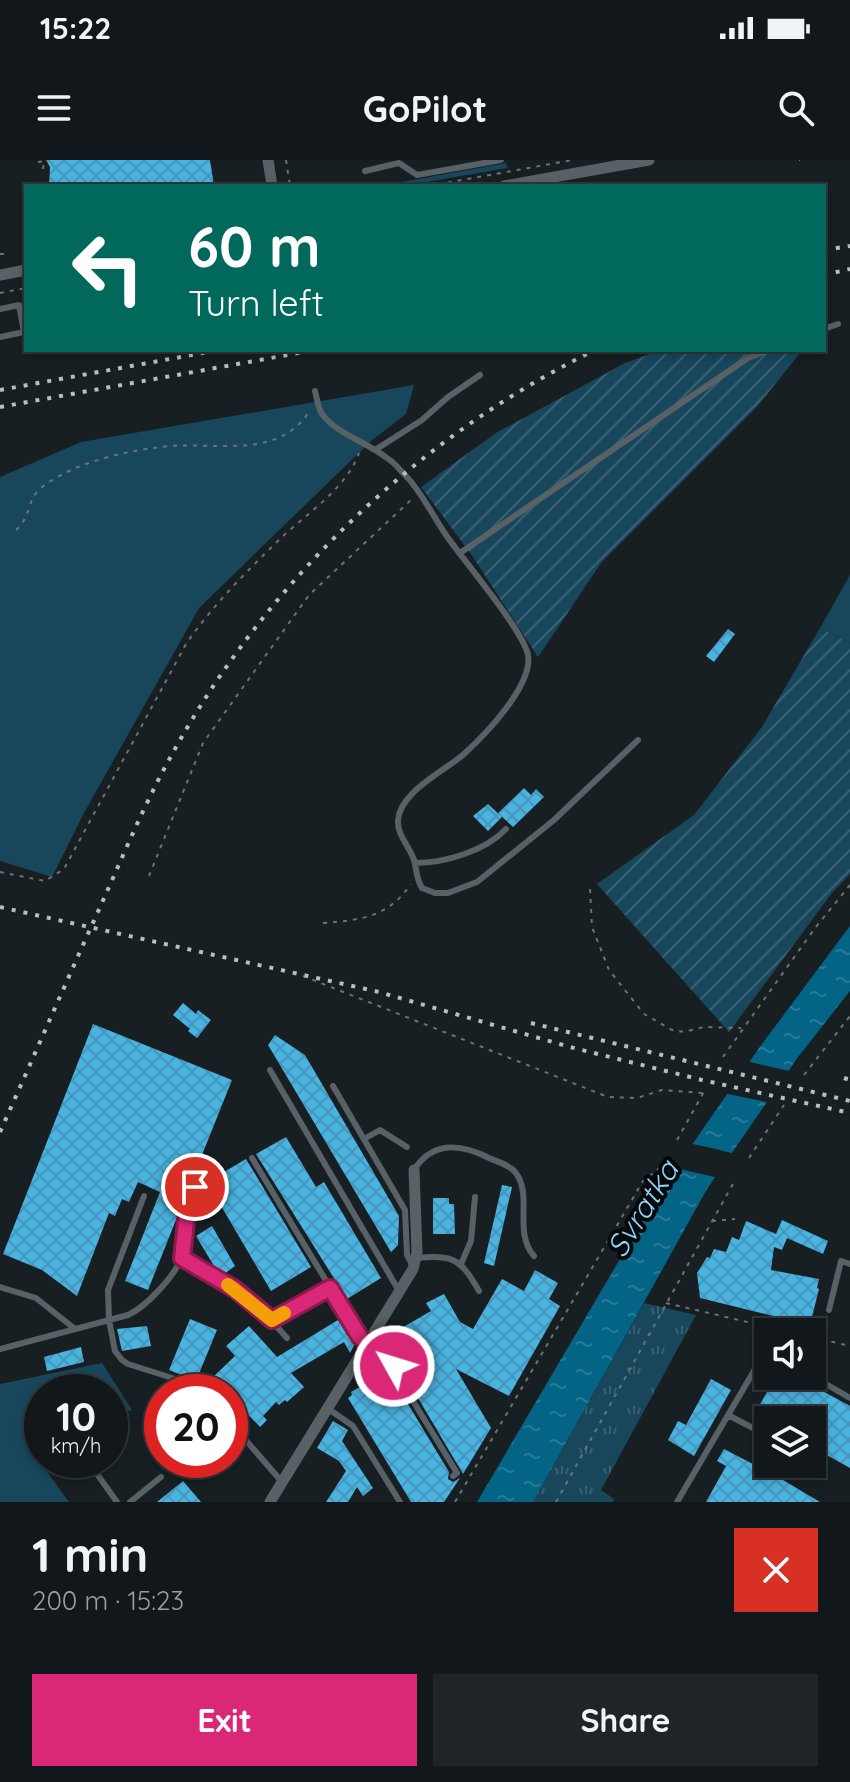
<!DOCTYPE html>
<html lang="en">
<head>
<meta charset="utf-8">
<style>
  :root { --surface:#11171a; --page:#1e2427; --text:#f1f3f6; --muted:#9c9fa2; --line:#303639; --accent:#db2777 }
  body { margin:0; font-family:Quicksand,sans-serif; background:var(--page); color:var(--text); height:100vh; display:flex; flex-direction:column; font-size:30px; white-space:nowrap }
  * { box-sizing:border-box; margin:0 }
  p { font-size:26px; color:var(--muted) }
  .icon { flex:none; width:44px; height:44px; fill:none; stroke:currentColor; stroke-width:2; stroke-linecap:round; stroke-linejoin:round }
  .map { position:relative; height:1342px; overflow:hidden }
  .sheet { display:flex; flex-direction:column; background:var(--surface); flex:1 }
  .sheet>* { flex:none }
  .guide { position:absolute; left:24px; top:24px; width:802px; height:168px; border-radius:0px; box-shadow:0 4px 12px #0003,0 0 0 2px var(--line); background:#00695c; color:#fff; overflow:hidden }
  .controls { position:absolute; left:754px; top:1158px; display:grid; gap:16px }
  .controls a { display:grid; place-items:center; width:72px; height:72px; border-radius:0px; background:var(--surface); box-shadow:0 4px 12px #0003,0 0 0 2px var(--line); font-size:40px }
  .speed { position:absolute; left:24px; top:1214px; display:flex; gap:16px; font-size:40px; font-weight:700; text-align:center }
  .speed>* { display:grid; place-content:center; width:104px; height:104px; border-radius:50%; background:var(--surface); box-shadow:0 4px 12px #0003,0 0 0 2px var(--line); line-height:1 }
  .speed small { font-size:20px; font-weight:400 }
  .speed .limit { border:12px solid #d22; background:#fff; color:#111 }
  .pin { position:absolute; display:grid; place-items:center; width:68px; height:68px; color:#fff; margin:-34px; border:4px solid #fff; border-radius:50%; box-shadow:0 2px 8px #0007 }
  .me { position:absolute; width:88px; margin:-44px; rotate:309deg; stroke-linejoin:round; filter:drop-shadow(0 0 6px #0008) }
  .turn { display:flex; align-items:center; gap:28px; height:168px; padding:0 32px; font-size:36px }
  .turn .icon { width:104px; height:104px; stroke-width:2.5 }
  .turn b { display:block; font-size:56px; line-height:68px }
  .round { display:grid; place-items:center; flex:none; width:84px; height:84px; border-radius:0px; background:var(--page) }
  .headline { display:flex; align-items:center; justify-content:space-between; height:136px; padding:0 32px }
  h1 { font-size:48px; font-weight:700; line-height:60px }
  .cta { display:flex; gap:16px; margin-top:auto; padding:16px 32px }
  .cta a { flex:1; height:92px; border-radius:0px; background:var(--accent); color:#fff; font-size:32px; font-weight:700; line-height:92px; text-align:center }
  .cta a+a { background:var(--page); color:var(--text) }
  .status { display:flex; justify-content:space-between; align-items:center; height:56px; padding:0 40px; background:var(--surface); direction:ltr }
  .status svg { height:22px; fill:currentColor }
  header { display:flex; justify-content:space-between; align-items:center; height:104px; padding:0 32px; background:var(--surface); font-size:36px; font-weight:700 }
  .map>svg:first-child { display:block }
</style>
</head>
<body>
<div class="status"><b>15:22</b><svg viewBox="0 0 49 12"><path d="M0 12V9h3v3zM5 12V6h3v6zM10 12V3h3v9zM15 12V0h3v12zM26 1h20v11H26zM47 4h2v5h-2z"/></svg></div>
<header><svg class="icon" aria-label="menu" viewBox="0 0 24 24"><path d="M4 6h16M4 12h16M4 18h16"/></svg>GoPilot<svg class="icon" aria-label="search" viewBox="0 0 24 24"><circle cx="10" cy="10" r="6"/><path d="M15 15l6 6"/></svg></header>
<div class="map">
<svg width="850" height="1342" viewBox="0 0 850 1342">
  <defs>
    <pattern id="park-tufts" width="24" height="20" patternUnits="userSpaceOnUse" patternTransform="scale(2)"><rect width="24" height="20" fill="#18475c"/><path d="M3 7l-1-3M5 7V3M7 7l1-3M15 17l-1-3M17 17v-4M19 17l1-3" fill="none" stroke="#396173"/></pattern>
    <pattern id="garden-furrows" width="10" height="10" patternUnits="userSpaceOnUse" patternTransform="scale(2)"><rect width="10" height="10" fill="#18475c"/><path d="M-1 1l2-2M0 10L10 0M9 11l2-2" fill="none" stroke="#396173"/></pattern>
    <pattern id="water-ripples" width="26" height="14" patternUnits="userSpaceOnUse" patternTransform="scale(2)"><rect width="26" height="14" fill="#036486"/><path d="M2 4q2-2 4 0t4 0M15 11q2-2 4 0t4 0" fill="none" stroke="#277a97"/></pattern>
    <pattern id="building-cross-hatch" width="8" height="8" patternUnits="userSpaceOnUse" patternTransform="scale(2)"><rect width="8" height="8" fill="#49b3e1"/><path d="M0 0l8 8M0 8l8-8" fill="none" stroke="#4796b9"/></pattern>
  </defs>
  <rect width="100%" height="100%" fill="#171f23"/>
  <path fill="#18475c" d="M506 3 507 8 404 26H380Z
    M414 225 406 254 371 281 199 448 84 653 52 717 0 701V317L81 282Z
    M850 415V483L820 468Z
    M102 1203 132 1250 110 1256V1232H42V1274L24 1280 69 1342H0V1224Z"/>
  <path fill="url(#park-tufts)" d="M644 1143 696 1155 601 1330 614 1339 613 1342H533Z"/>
  <path fill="url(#garden-furrows)" d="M661 190H798L800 193 756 248 601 403 538 497 471 394 421 327 496 273 625 203Z
    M820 468 850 483V714L832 733 729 872 597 724 694 655 762 567Z"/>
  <path fill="url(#water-ripples)" d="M850 766V831L798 897 707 1029 533 1342H477L660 1031 759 888Z"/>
  <path fill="#171f23" d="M746 901 793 912 771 943 723 933Z
    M688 983 716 989 735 994 719 1018 671 1007Z"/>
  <path fill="url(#building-cross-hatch)" d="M46 0H210L214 26H49L50 7Z
    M728 469 735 474 714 502 706 496Z
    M524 628 531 635 536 629 544 637 513 667 498 653Z
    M488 644 502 657 488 671 473 656Z
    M183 843 196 854 198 850 211 860 197 878 188 871 190 869 173 855Z
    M93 864 232 920 148 1130 125 1121 160 1032 138 1022 129 1042 122 1039 115 1056 109 1053 77 1136 42 1110 3 1094Z
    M275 875 305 895 399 1056 398 1085 391 1092 268 885Z
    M286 977 316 1027 324 1022 381 1118 347 1139 256 994Z
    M246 999 311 1107 271 1131 207 1022Z
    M502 1025 512 1027 494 1106 484 1103Z
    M433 1038H449V1044H454L455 1074H433Z
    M782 1060 828 1081 823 1094 787 1078 782 1090 774 1087 771 1110 819 1119 817 1128 819 1129 810 1165 700 1138 697 1113 707 1097 710 1098 714 1089 726 1092 732 1077 739 1080 746 1061 776 1074Z
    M212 1066 235 1106 223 1115 219 1109 217 1111 196 1076Z
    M535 1110 558 1123 549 1139 560 1146 509 1236 456 1209 491 1268 463 1314 418 1238 412 1235 407 1239 408 1244 449 1312 448 1319 453 1322 460 1318 444 1342H411L348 1238 352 1235 351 1232 373 1219 362 1213 372 1196 391 1211H397L410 1219 386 1177 431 1151 426 1143 444 1134 460 1162 473 1169 502 1119 524 1131Z
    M190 1159 217 1170 196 1221 169 1210Z
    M338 1160 349 1178 352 1176 356 1182 350 1193 344 1182 291 1213 304 1227 287 1242 285 1240 279 1245 276 1242 263 1256 267 1260 260 1267 230 1236V1232H226L212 1218 235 1196 226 1186 249 1166 277 1197Z
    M147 1166 151 1186 122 1191 117 1169Z
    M81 1187 84 1202 47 1211 44 1197Z
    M776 1216H795L850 1246V1308L812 1287V1260H768V1263L754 1255Z
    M711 1219 731 1230 694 1296 668 1280 678 1261 686 1265Z
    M333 1261 348 1270 342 1281 373 1328 363 1336 357 1327 348 1342H326L346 1311 339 1301 317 1288Z
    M724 1289 778 1317 820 1342H706L726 1306 717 1301Z
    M183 1321 201 1342H157Z"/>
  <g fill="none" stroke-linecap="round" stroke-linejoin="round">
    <path stroke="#6c7376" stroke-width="2" stroke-dasharray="4 6" stroke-linecap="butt" d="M286 0 290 26
      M799 0H800
      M38 2 47 1
      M43 9 44 0
      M428 26 573 0
      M0 94H4
      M0 133 26 128
      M16 370C29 359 27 346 36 333 44 323 66 312 78 307 103 297 134 290 161 287 213 280 275 302 309 252
      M0 712 45 721 64 709 186 484C213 445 246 412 280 379 307 353 346 329 359 293
      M149 716 203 583 309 435 412 339
      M590 729 592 767 609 810 644 854 672 870 684 872 704 867 741 868
      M323 763C362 760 388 757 411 724
      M303 816 608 937 637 938 662 930 703 933
      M723 897 815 768 850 725
      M804 915 850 856
      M677 980 705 930
      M749 998 784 945
      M712 1061 735 1059
      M666 1143 790 1172
      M812 1177 850 1186
      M455 1342 643 1021 662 1006
      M556 1342 734 1022"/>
    <path stroke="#586166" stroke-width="6" d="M365 11 399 3 417 15 501 0
      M0 149 19 145 24 172 0 177
      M824 169 838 164
      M315 231C317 239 318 248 322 254 338 275 367 282 387 298 394 302 399 309 405 315 422 332 432 355 446 375 463 400 523 470 528 495 533 525 486 574 464 594 445 611 399 632 398 661 397 675 410 687 414 700 417 710 416 719 422 728L435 733H448L477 722 554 660 638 580
      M375 290 422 260 448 237 480 215
      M460 393 748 198 769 190
      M415 703C445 703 485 691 506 669
      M270 910 399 1131
      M333 926 405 1050 407 1095 413 1106
      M364 979 380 970 407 987
      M252 998 360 1177 394 1206
      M414 1010C433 980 461 984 489 998 498 1002 510 1005 516 1013 533 1037 513 1072 534 1096
      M144 1036 108 1130 109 1160 115 1191 122 1200 128 1204 185 1222
      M182 1098C221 1120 257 1143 287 1178
      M416 1098C454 1095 460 1098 479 1131
      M461 1104 471 1081 475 1037
      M0 1127 36 1138 75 1169
      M829 1150 841 1101 850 1104
      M272 1160 330 1128
      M0 1189 128 1155C146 1147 176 1115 182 1096 193 1061 178 1029 216 1005
      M812 1216 850 1238
      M413 1241 457 1313 453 1316
      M327 1248 353 1266 400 1342
      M728 1255 768 1276
      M230 1262 282 1322
      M87 1300 117 1342
      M130 1342 161 1317
      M677 1342 765 1192"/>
    <path stroke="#586166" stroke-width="11" d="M268 0 272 26
      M504 26 649 0
      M0 115 26 110
      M270 1342 413 1109 417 1092 414 1010"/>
    <path stroke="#b9bec2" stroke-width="4" stroke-dasharray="4 8" stroke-linecap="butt" d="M824 90 850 86
      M824 115 850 109
      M0 230 219 190
      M0 247 315 190
      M0 747 379 832 570 887 702 920 850 953
      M531 863 850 941
      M844 918 850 920
      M0 972C34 896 67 820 101 745 123 696 144 645 170 598 265 423 417 277 595 190"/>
  </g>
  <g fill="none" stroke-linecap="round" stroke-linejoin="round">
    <g stroke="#8e194d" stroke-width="20">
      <path id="route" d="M195 1027 188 1044 182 1098 235 1129 272 1160 330 1128 360 1177 394 1206"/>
    </g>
    <use href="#route" stroke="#db2777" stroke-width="14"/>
    <path stroke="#f59e0b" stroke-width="14" d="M228 1125 272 1160 284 1153"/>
  </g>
  <g text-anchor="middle" stroke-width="8" stroke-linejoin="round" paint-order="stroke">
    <g font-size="30" font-style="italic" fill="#8cd5f9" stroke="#06080a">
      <text transform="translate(643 1049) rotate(-58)" y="10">Svratka</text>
    </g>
  </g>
</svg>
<div class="controls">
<a><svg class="icon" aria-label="sound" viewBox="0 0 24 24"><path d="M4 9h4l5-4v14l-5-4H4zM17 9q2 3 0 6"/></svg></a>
<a><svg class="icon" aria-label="layers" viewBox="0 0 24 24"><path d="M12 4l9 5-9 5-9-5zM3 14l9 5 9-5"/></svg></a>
</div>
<div class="speed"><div>10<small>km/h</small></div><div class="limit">20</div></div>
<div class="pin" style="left:195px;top:1027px;background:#d93025"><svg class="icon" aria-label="arrive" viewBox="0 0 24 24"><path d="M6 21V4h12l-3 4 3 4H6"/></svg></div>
<svg class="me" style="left:394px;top:1206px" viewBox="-20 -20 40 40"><circle r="17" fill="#db2777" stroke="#fff" stroke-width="3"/><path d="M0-11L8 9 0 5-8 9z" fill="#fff"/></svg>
<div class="guide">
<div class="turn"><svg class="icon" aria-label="left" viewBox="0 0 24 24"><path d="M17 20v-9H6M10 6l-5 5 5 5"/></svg><div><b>60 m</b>Turn left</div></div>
</div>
</div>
<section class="sheet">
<div class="headline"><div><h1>1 min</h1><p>200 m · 15:23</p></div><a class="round" style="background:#d93025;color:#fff"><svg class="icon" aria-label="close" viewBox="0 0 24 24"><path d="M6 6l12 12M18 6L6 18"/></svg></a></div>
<div class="cta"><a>Exit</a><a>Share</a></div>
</section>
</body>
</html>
